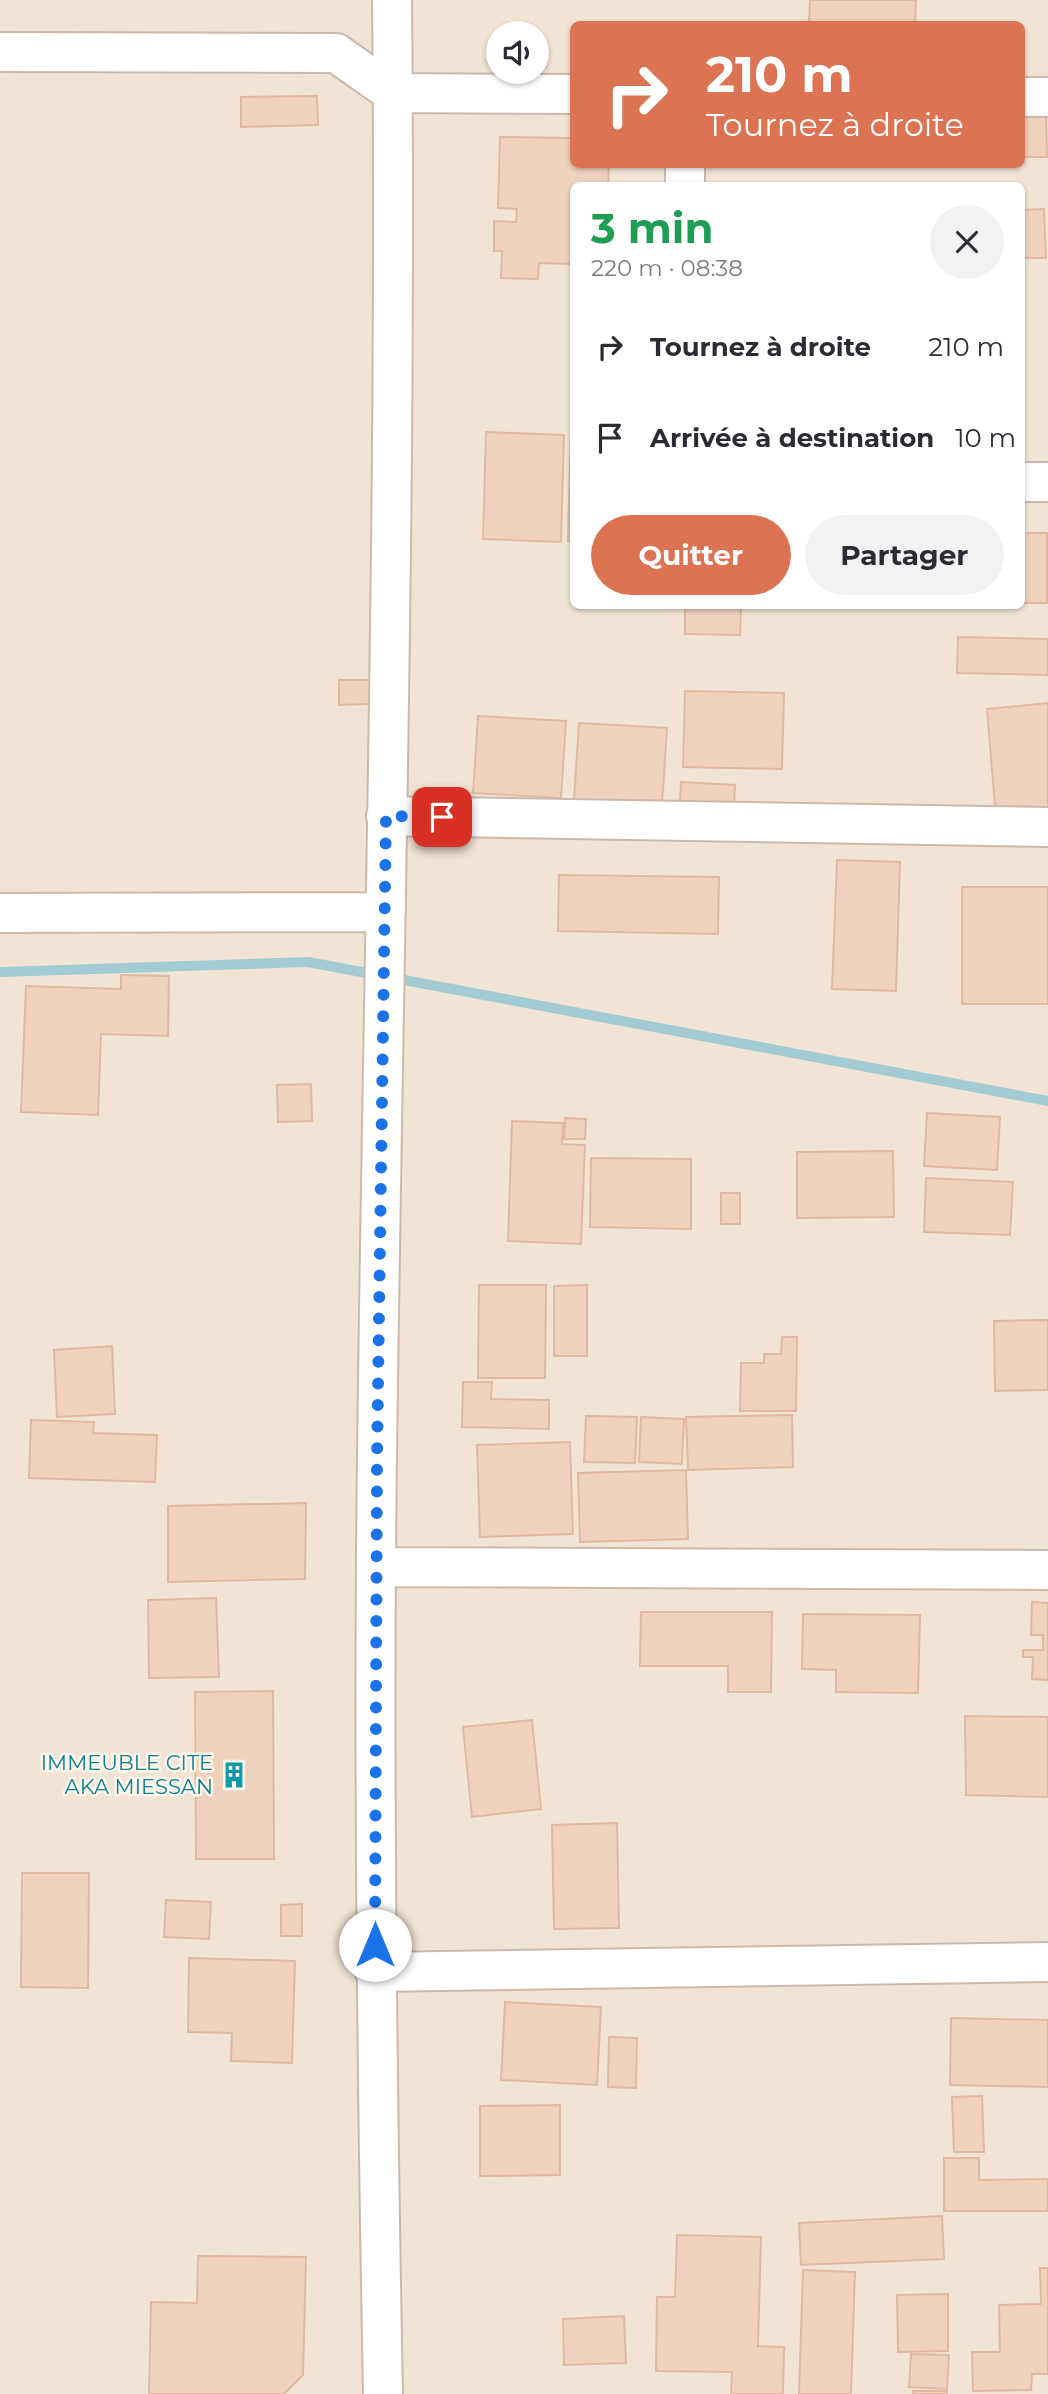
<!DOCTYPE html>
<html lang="fr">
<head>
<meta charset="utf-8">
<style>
  :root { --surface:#fff; --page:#f2f2f3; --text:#2b2b33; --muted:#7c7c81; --accent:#dc7352 }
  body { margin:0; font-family:Montserrat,sans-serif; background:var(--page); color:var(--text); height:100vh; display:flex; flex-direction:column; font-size:26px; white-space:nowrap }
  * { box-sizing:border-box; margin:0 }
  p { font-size:23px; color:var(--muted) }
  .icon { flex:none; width:38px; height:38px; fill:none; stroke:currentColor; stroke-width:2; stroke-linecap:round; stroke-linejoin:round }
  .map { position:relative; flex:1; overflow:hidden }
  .sheet { position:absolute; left:570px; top:182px; width:455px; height:427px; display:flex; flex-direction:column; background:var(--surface); border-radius:10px; box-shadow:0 2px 5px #0004 }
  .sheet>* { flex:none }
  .guide { position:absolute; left:570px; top:21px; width:455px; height:147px; border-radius:10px; box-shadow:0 2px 5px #0004; background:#dc7352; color:#fff; overflow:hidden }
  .buttons { position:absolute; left:486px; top:21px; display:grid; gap:14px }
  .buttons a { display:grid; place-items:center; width:63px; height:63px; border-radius:50%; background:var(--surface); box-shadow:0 2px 5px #0004; font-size:35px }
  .pin { position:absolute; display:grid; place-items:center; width:60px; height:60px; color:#fff; margin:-30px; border-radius:14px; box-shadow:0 4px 10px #0006 }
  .me { position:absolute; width:77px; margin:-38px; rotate:0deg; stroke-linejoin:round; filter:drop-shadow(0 0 5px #0008) }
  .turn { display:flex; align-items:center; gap:24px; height:147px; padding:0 21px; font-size:32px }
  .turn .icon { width:91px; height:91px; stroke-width:2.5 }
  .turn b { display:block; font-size:49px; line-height:60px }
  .round { display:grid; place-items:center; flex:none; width:74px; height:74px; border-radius:37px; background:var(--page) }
  .summary { display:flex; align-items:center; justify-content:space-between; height:119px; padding:0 21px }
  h1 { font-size:42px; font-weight:700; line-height:52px; color:#1e9e55 }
  .cta { display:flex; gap:14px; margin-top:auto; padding:14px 21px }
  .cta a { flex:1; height:80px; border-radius:42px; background:var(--accent); color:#fff; font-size:28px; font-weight:700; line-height:80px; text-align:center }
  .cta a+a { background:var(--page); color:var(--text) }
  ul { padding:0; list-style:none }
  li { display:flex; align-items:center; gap:21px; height:91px; padding:0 21px }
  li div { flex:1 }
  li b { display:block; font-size:26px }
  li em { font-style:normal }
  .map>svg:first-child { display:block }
</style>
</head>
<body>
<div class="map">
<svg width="1048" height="2394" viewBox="0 0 1048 2394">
  <rect width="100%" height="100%" fill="#fbf2e5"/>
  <path fill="#f2e4d4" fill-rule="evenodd" d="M0 0H1048V2394H0ZM574 24H1022V164H574ZM499 33H537V72H499ZM574 186H1022V606H574Z"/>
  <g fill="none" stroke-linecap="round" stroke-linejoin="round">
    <path stroke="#a2cbd4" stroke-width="10" d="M0 972 308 962 1048 1101"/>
  </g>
  <path fill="#eed2be" stroke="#e0b9a0" stroke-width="2" d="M810 0H916L915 24H809Z
    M317 96 318 125 241 127V97Z
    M1022 107H1046L1047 157H1022Z
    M500 137 574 138V164H609L608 186H574V264L539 263 538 279 501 278 502 251H494V221L516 222 517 209 498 208Z
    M1044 209 1046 258H1022V210Z
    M486 432 564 435 561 542 483 539Z
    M571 433H574V541H568Z
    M1022 533H1047V603H1022Z
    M685 606H741L740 635 685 634Z
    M958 637 1048 639V675L957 673Z
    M339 680H371V704L339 705Z
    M685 691 784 693 782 769 683 767Z
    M1048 703V813L996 818 987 709Z
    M478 716 566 721 561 798 473 793Z
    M579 723 667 728 662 805 574 800Z
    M681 782 735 785 734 806 680 803Z
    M837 860 900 862 896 991 832 989Z
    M559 875 719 877 718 934 558 931Z
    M962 887H1048V1004H962Z
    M121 975 169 976 168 1036 101 1034 98 1115 21 1112 26 986 121 989Z
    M311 1084 312 1121 278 1122 277 1085Z
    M927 1113 1000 1117 997 1170 924 1166Z
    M565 1118 586 1119 585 1139H564Z
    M512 1121 563 1123 562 1144 585 1145 581 1244 508 1241Z
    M893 1151 894 1217 797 1218V1152Z
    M591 1158 691 1159V1229L590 1227Z
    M926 1178 1013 1182 1010 1235 924 1232Z
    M721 1193H740V1224H721Z
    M479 1285H546L545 1378H478Z
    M587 1285V1356H554V1286Z
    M1048 1320V1390L995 1391 994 1321Z
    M782 1337H797L796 1411H740L741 1363H764V1354H781Z
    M112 1346 115 1414 57 1417 54 1350Z
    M463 1382H492L491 1399 549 1400V1429L462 1427Z
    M792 1415 793 1467 688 1470 686 1417Z
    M586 1416 637 1417 635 1463 584 1462Z
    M641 1417 684 1419 682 1464 639 1462Z
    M31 1420 94 1422 93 1433 157 1435 155 1482 29 1478Z
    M570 1442 573 1534 480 1537 477 1445Z
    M686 1470 688 1539 580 1542 578 1473Z
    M306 1503 305 1579 168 1582V1506Z
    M216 1598 219 1677 149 1678 148 1600Z
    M1032 1602 1048 1603V1680L1032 1679 1033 1657H1023V1650H1043V1635H1031Z
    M641 1612H772L771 1692H728V1666H640Z
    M803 1614 920 1615 918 1693 836 1692V1670L802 1669Z
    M273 1691 274 1859H196L195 1692Z
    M965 1716 1048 1717V1797L966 1795Z
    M532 1720 541 1809 472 1817 463 1727Z
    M617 1823 619 1928 554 1929 552 1825Z
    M22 1873H89L88 1988 21 1987Z
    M166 1900 211 1902 209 1939 164 1937Z
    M302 1904V1936H281V1905Z
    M189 1958 295 1961 292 2063 231 2061 232 2033 188 2032Z
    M505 2002 601 2007 597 2085 501 2080Z
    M951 2018 1048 2020V2087L950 2085Z
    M609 2037 637 2038 636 2088 608 2087Z
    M982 2096 984 2152H954L952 2097Z
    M560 2105V2175L480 2176V2106Z
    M944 2158H979V2180L1048 2179V2211H944Z
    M942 2216 944 2259 801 2265 799 2223Z
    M677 2235 761 2237 758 2346 784 2347 783 2394H731L732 2372 656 2371 657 2297H675Z
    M198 2256 306 2257 303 2375 284 2394H149L151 2302 197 2303Z
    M1040 2268H1048V2374H1032L1031 2390 973 2391 972 2352H1000L999 2305 1041 2304Z
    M803 2270 855 2272 851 2394H799Z
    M948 2294V2351L898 2352 897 2295Z
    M624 2316 626 2363 564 2365 563 2319Z
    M911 2354 949 2355 947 2389 909 2387Z
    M913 2391H947V2394H913Z"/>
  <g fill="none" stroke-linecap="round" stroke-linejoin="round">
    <g stroke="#cbbaac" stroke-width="42">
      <path id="street" d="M0 52 336 53 393 93 574 94
        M1022 97H1048
        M685 164V186
        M1022 482H1048
        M386 816 1048 827
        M0 913 386 912
        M376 1567 1048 1570
        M375 1972 1048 1962
        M383 2394C377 2081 373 1769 377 1456 383 971 397 485 392 0"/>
    </g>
    <use href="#street" stroke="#fff" stroke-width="38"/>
  </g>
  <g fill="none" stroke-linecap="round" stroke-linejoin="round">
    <path stroke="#1a73e8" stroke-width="12" stroke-dasharray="0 21.6" d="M375 1945 377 1460 386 816 442 817"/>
  </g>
  <defs>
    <g id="building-bare" transform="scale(2.1)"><path d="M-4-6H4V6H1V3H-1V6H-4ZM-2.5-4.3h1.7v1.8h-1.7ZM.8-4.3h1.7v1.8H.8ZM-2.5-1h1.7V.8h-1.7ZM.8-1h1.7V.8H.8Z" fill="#0f9aa8" stroke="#fef6eb" stroke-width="2.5" paint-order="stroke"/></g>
  </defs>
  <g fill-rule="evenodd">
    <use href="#building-bare" x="234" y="1775"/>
  </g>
  <g text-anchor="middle" stroke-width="5" stroke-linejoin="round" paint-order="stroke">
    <g font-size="21" fill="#0d838f" stroke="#fef6eb" text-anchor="end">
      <text x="213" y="1770">IMMEUBLE CITE<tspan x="213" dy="24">AKA MIESSAN</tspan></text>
    </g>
  </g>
</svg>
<div class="buttons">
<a><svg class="icon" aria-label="sound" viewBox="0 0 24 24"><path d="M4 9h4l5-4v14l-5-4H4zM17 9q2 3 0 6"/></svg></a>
</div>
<div class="pin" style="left:442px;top:817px;background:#d93025"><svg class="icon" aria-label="arrive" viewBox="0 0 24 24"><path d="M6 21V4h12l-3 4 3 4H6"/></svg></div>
<svg class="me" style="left:375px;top:1945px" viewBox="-20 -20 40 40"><circle r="19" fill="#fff"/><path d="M0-13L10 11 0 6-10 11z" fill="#1a73e8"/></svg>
<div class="guide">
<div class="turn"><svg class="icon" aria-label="right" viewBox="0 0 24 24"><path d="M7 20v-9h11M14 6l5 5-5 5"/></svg><div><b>210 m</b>Tournez à droite</div></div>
</div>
<section class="sheet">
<div class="summary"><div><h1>3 min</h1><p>220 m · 08:38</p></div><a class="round"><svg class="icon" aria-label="close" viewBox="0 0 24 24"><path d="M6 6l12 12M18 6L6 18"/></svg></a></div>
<ul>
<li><svg class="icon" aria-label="right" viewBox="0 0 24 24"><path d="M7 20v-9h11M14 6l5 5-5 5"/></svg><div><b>Tournez à droite</b></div><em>210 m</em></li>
<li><svg class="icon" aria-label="arrive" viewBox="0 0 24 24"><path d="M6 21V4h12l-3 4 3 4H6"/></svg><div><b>Arrivée à destination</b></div><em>10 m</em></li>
</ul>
<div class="cta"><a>Quitter</a><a>Partager</a></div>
</section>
</div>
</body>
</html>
